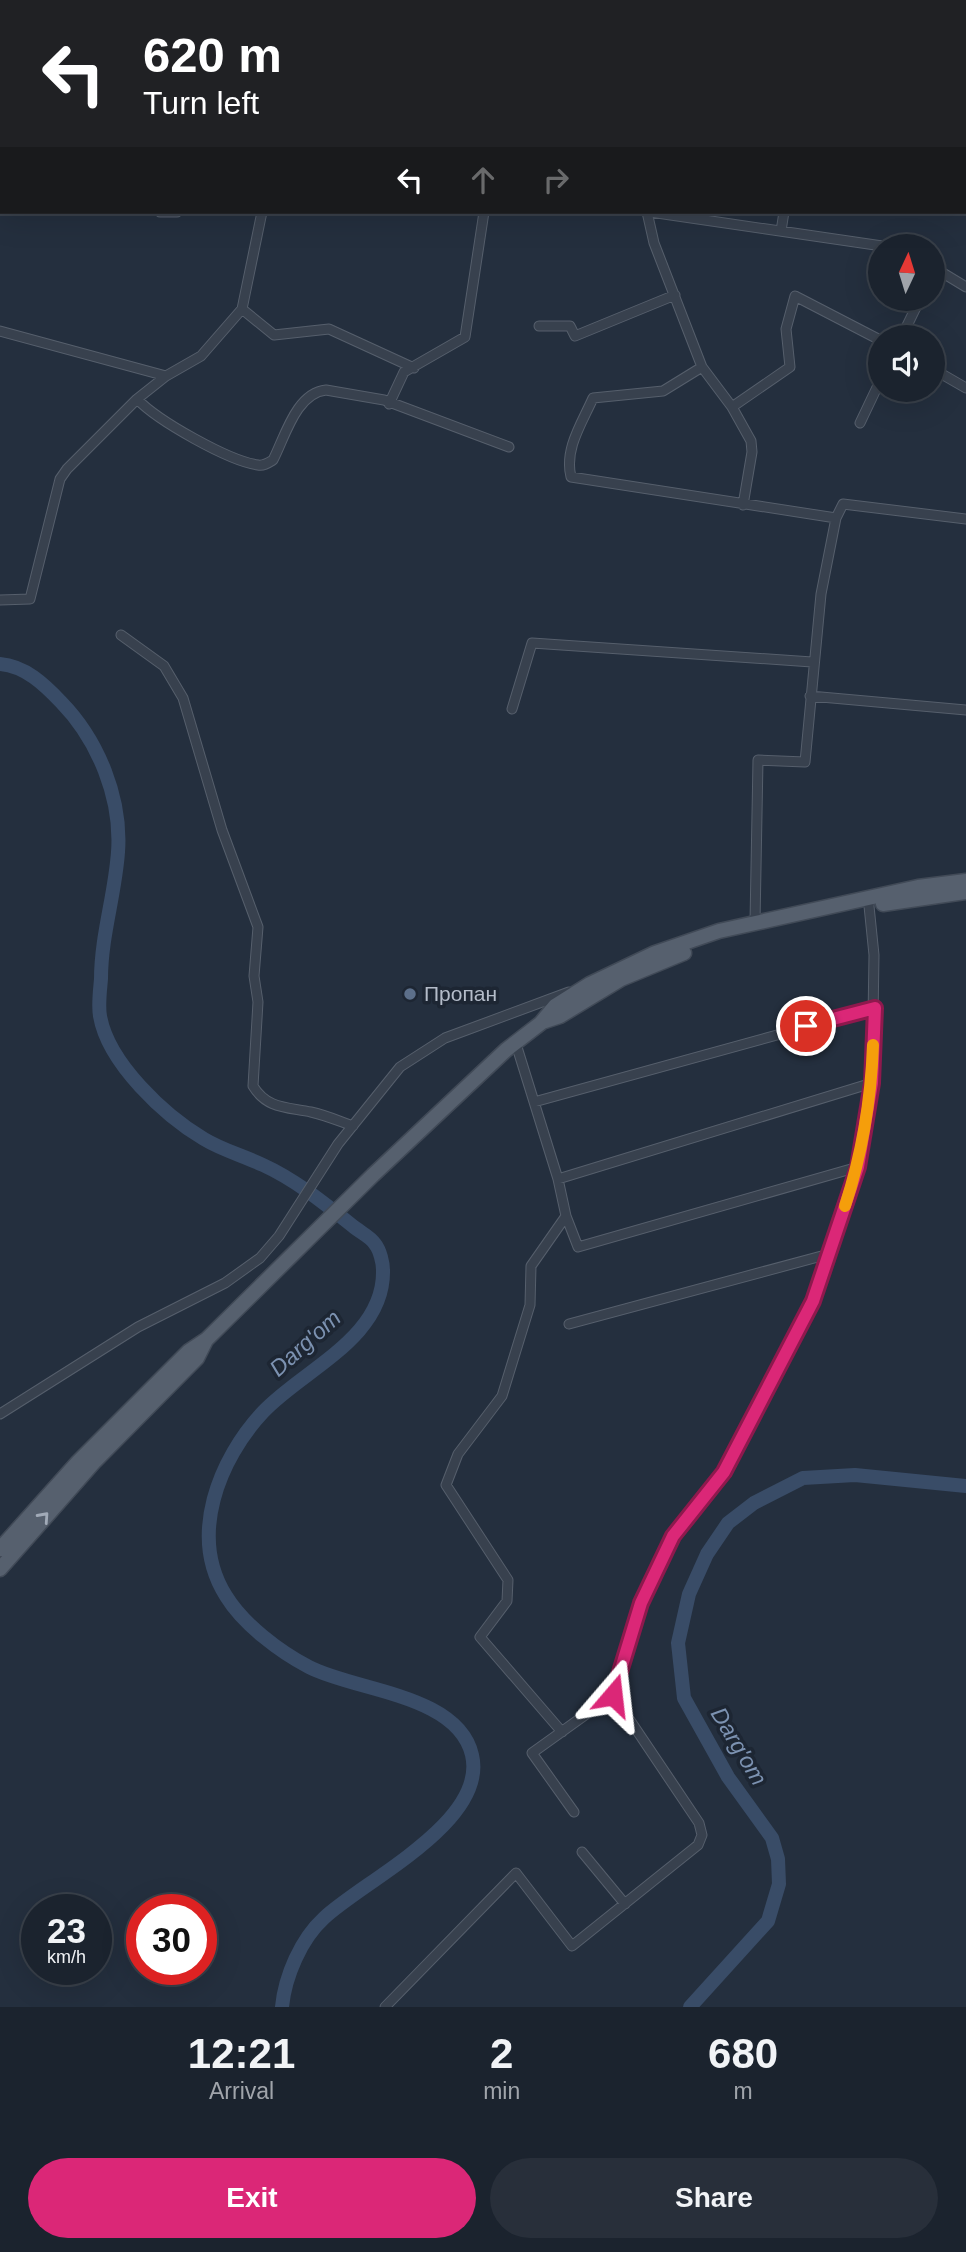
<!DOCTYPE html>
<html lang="en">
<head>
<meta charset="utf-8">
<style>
  :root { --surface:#1b232e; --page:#282f3a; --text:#f1f3f6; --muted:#a0a4aa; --line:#39404a; --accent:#db2777 }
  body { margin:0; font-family:Helvetica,sans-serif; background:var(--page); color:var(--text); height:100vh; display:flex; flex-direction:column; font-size:26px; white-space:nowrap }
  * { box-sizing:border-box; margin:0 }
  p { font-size:23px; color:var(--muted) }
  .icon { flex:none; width:38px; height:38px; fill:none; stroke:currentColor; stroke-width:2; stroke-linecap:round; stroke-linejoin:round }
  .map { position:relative; height:2007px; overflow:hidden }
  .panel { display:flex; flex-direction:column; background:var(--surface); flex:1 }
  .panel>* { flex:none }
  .guide { position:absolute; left:0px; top:0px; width:966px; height:214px; box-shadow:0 7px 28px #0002,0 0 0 2px var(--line); background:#202124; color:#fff; overflow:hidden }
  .needle { width:46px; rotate:4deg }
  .buttons { position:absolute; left:868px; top:234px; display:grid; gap:14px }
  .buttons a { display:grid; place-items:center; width:77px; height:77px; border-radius:50%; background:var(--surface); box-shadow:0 7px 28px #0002,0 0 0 2px var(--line); font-size:35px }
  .speed { position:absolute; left:21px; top:1894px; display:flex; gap:14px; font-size:35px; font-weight:700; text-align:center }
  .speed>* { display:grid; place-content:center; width:91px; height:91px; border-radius:50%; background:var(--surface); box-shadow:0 7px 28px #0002,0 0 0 2px var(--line); line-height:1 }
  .speed small { font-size:18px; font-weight:400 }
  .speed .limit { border:10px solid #d22; background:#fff; color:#111 }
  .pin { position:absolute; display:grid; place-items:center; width:60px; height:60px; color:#fff; margin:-30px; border:4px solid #fff; border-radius:50%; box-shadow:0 2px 7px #0007 }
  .me { position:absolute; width:77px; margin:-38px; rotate:17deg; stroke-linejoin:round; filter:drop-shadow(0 0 5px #0008) }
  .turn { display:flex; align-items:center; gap:24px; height:147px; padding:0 28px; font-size:32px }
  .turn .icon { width:91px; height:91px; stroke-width:2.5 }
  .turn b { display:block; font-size:49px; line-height:60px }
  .lanes { display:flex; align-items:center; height:66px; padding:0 28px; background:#0003; justify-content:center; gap:35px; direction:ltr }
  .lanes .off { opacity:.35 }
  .eta { display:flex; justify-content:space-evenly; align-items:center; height:119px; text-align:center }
  .eta b { font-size:42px; font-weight:700; line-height:49px }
  .primary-button { display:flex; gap:14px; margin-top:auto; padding:14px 28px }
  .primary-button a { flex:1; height:80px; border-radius:42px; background:var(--accent); color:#fff; font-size:28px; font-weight:700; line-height:80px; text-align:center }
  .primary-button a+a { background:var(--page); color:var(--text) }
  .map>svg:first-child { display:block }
</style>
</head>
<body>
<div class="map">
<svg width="966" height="2007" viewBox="0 0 966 2007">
  <rect width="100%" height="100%" fill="#242f3e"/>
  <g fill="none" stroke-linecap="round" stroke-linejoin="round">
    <path stroke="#394c67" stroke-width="14" d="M0 664C25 666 44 684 61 702 98 740 122 798 118 852 115 895 101 936 101 979 100 991 98 1005 100 1016 108 1063 165 1116 204 1139 222 1150 244 1156 263 1165 296 1180 325 1204 354 1227 360 1232 371 1237 375 1244 380 1250 383 1263 383 1270 385 1338 302 1370 263 1412 219 1459 188 1536 226 1596 243 1624 280 1652 309 1667 355 1691 458 1694 472 1755 488 1822 363 1881 324 1918 301 1939 285 1976 282 2007
      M690 2007 768 1921 779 1884 778 1859 772 1838 728 1777 684 1698 678 1643 689 1594 707 1554 728 1523 754 1503 803 1478 855 1475 966 1486"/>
    <g stroke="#565f6c" stroke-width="11">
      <path id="minor" d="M17 0 32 2
        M632 0 633 2
        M349 2 350 0
        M773 2V0
        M909 2V0
        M964 60 966 61
        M964 171 966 172
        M160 212H177
        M647 212 654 243 702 367 732 407 751 441 752 452 743 505
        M650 212 889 247
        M781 231 784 212
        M933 267 966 287
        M242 309 274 335 329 329 414 368
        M539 326H570L575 336 675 295
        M0 331 166 376
        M901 338 920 299
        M702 367 663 391 593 398C582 423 564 449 571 477L836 518
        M933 369 966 388
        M137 399C158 421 229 461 258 465 264 466 268 463 273 460 285 437 296 393 326 390L384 400 509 447
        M389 404 404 372 465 337 484 212
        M732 407 790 367 786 329 795 296 880 340
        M860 423 880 381
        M0 600 30 599 60 479 67 469 137 399 166 376 201 356 242 309 262 212
        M121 635 164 666 183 698 222 830 258 927 254 976 258 1002 253 1086C267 1109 287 1107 311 1112 325 1115 339 1121 353 1126
        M810 696 966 710
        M512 709 532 643 812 662
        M755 922 758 760 805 762 821 594 836 518 843 504 966 519
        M516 1044 558 1179 566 1216 531 1266 530 1305 502 1396 458 1454 446 1485 508 1580 507 1601 480 1637 562 1732
        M534 1102 875 1008
        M558 1179 872 1083
        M566 1216 578 1247 858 1167
        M569 1324 829 1254
        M0 1414 138 1327 225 1283 260 1258 279 1236 338 1144 400 1067 445 1038 569 992
        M574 1812 532 1753 613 1695
        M582 1852 625 1904
        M385 2007 516 1873 572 1946 698 1845 702 1835 699 1823 613 1695 641 1603 673 1536 724 1472 813 1301 858 1167 872 1083 874 955 869 906"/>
    </g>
    <g stroke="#414a57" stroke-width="17">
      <path id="primary" d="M883 904 966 892
        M542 1022 560 1016 621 979 684 953
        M0 1549 78 1462 189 1351 207 1339 373 1175 506 1050 541 1023 555 1006 590 984 655 953 719 931 918 887 966 881
        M0 1569 95 1461 197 1358 206 1340"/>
    </g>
    <use href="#minor" stroke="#38414e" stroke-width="9"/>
    <use href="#primary" stroke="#56606e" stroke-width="14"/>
  </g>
  <defs><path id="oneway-chevron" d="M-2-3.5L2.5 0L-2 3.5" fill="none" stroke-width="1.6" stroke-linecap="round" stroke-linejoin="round" transform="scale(1.75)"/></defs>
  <use stroke="#a1aab7" href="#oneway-chevron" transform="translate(44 1517) rotate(-48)"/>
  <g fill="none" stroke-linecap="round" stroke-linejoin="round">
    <g stroke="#8e194d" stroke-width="18">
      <path id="route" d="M613 1695 641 1603 673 1536 724 1472 813 1301 858 1167 872 1083 875 1008 806 1026"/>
    </g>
    <use href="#route" stroke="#db2777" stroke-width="12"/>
    <path stroke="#f59e0b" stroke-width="12" d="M845 1206C862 1154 871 1100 873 1045"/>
  </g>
  <circle fill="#5c6f8a" stroke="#1d2633" stroke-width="2.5" cx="410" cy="994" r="7"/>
  <g text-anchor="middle" stroke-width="7" stroke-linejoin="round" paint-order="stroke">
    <g font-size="21" fill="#b4bcc9" stroke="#1d2633" text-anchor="start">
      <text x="424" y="1001">Пропан</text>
    </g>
    <g font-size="23" font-style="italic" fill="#7c92b1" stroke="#1d2633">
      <text transform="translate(305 1343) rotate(-42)" y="8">Darg'om</text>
      <text transform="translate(739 1746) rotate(59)" y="8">Darg'om</text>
    </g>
  </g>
</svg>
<div class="buttons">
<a><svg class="needle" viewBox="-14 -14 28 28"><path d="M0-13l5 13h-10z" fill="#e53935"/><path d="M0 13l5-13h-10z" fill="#a0a4aa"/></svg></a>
<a><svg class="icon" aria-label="sound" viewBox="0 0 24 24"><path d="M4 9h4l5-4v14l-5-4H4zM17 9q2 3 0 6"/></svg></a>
</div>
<div class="speed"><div>23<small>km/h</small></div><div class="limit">30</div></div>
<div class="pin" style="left:806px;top:1026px;background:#d93025"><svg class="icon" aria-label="arrive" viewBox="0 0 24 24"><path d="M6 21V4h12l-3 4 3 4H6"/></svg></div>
<svg class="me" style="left:613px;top:1695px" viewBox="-20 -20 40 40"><path d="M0-17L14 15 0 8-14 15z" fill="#db2777" stroke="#fff" stroke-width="4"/></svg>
<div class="guide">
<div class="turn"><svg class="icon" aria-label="left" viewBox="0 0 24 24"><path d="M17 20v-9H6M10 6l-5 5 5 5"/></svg><div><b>620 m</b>Turn left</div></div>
<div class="lanes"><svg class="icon" aria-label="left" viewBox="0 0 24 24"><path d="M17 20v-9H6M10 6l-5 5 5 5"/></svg><svg class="icon off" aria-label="ahead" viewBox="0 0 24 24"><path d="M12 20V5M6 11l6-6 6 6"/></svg><svg class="icon off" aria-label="right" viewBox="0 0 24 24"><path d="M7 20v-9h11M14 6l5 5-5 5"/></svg></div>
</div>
</div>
<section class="panel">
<div class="eta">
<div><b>12:21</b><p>Arrival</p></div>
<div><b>2</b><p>min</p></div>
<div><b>680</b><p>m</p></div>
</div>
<div class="primary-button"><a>Exit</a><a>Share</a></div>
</section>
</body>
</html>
